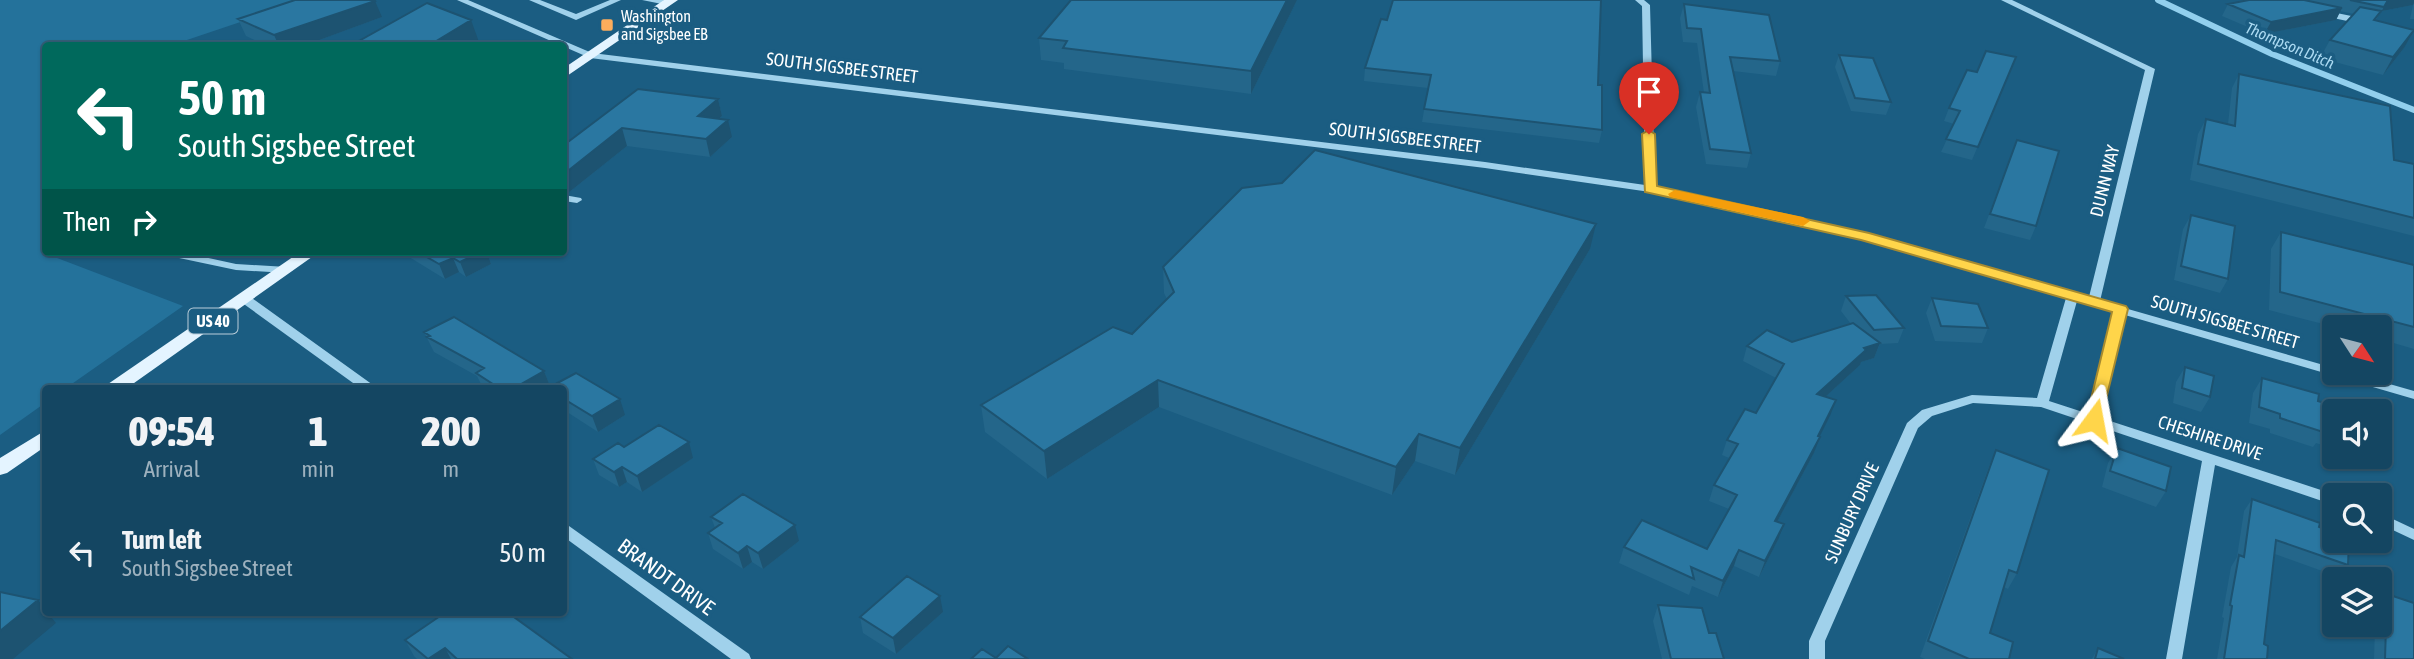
<!DOCTYPE html>
<html lang="en">
<head>
<meta charset="utf-8">
<style>
  :root { --surface:#144662; --page:#21506b; --text:#f1f3f6; --muted:#9db1be; --line:#335e77 }
  body { margin:0; font-family:"Asap Condensed",sans-serif; background:var(--page); color:var(--text); height:100vh; display:flex; flex-direction:column; font-size:26px; white-space:nowrap }
  * { box-sizing:border-box; margin:0 }
  p { font-size:23px; color:var(--muted) }
  .icon { flex:none; width:38px; height:38px; fill:none; stroke:currentColor; stroke-width:2; stroke-linecap:round; stroke-linejoin:round }
  .map { position:relative; flex:1; overflow:hidden }
  .side { position:absolute; left:42px; top:385px; width:525px; height:231px; display:flex; flex-direction:column; background:var(--surface); border-radius:7px; box-shadow:0 2px 5px #0004,0 0 0 2px var(--line) }
  .side>* { flex:none }
  .top-card { position:absolute; left:42px; top:42px; width:525px; height:214px; border-radius:7px; box-shadow:0 2px 5px #0004,0 0 0 2px var(--line); background:#00695c; color:#fff; overflow:hidden }
  .needle { width:46px; rotate:126deg }
  .buttons { position:absolute; left:2322px; top:315px; display:grid; gap:14px }
  .buttons a { display:grid; place-items:center; width:70px; height:70px; border-radius:7px; background:var(--surface); box-shadow:0 2px 5px #0004,0 0 0 2px var(--line); font-size:35px }
  .pin { position:absolute; display:grid; place-items:center; width:60px; height:60px; color:#fff; margin:-72px -30px; border-radius:50% 50% 50% 0; rotate:-45deg; box-shadow:0 0 7px #0007 }
  .pin .icon { rotate:45deg }
  .me { position:absolute; width:77px; margin:-38px; rotate:13deg; stroke-linejoin:round; filter:drop-shadow(0 0 5px #0008) }
  .turn { display:flex; align-items:center; gap:24px; height:147px; padding:0 21px; font-size:32px }
  .turn .icon { width:91px; height:91px; stroke-width:2.5 }
  .turn b { display:block; font-size:49px; line-height:60px }
  .then { display:flex; align-items:center; height:66px; padding:0 21px; background:#0003; gap:14px; font-size:26px }
  .eta { display:flex; justify-content:space-evenly; align-items:center; height:119px; text-align:center }
  .eta b { font-size:42px; font-weight:800; line-height:49px }
  ul { padding:0; list-style:none }
  li { display:flex; align-items:center; gap:21px; height:98px; padding:0 21px }
  li div { flex:1 }
  li b { display:block; font-size:26px }
  li em { font-style:normal }
  .map>svg:first-child { display:block }
</style>
</head>
<body>
<div class="map">
<svg width="2414" height="659" viewBox="0 0 2414 659">
  <rect width="100%" height="100%" fill="#1b5d82"/>
  <path fill="#24729b" d="M0 0H306L172 45 46 46V225L40 228 44 253 183 306 66 388H46L45 403 0 435Z"/>
  <g fill="none" stroke-linecap="round" stroke-linejoin="round">
    <path stroke="#92cfed" stroke-width="6" d="M2158 0 2272 54 2414 110"/>
    <path fill="#a0d1eb" fill-rule="evenodd" d="M457 0H468L592 53 1485 162 1645 185 1642 6 1635 0H1644L1650 5 1655 187 1868 234 2089 297 2145 70 2001 0H2012L2155 69 2100 301 2334 368V373H2351L2414 391V399L2125 315 2101 418 2336 495 2334 505 2215 465 2182 659H2166L2202 461 2041 407 1973 403 1932 416 1918 428 1825 641V659H1809V641L1907 423 1922 410 1972 395 2037 398 2066 298 1862 239 1650 192 1485 168 590 58ZM2077 301 2113 312 2089 414 2049 401Z
      M529 0H540L576 14 610 0H621L576 20Z
      M642 0H663L671 3 667 5Z
      M2322 10 2366 19 2370 22 2366 25 2319 15V11Z
      M564 195 581 198 582 200 577 203 564 201Z
      M159 252H181L236 264 287 267 293 270 287 273 236 270 165 255Z
      M245 295 249 296 373 385 374 388H360L241 302 239 299Z
      M2380 513 2414 529V540L2380 524Z
      M564 525 569 526 749 654 751 659H731L564 537Z"/>
    <path fill="#e4f4ff" fill-rule="evenodd" d="M664 0H678L564 78V68Z
      M300 252H319L127 388H106L108 384Z
      M46 430V446L7 473 0 475V458Z"/>
  </g>
  <path fill="#24668a" d="M1297 0 1251 94 1064 69V63L1041 60 1039 38Z
    M2249 0H2414V19H2410L2413 5 2382 11 2375 21 2404 48 2383 75 2320 58 2330 40 2354 14 2340 11 2336 20 2264 34 2222 16 2228 4Z
    M1684 4 1780 61 1776 76 1733 71 1751 153 1747 168 1706 164 1696 107 1700 92 1704 93 1697 43 1683 42 1680 18Z
    M382 17 303 46H267L246 36 238 19Z
    M1839 55 1891 102 1886 115 1851 111 1835 67Z
    M2016 57 1972 160 1941 152 1954 124 1944 121 1949 108 1977 72Z
    M1365 68 1598 85 1602 130 1599 143 1422 122 1428 88 1364 81Z
    M2239 74 2394 160 2414 164V236L2190 180 2198 134 2206 119 2228 124 2232 88Z
    M718 99 722 116 719 119 732 137 710 157 627 146 568 193 564 192V145Z
    M2017 140 2036 226 2030 240 1984 228Z
    M2191 215 2228 279 2220 293 2174 280 2183 229Z
    M2281 232 2414 265V349L2380 339V327H2335L2269 310 2271 249Z
    M1590 249 1455 475 1415 461 1392 495 1159 407 1047 479 985 432 981 405 1132 334 1167 299 1164 293 1163 267Z
    M401 252H487L491 264 466 277 459 272 445 279Z
    M1846 296 1904 328 1898 343 1880 344 1874 358 1861 362 1860 365 1825 397 1830 416 1819 437 1814 453 1777 522 1778 540 1759 577 1734 566 1718 597 1692 586 1689 595 1619 563 1624 547 1707 549 1729 509 1709 501 1714 485 1729 458 1722 455 1727 440 1756 413 1776 378 1743 361 1747 346 1792 342 1851 324 1841 311Z
    M1932 298 1988 328 1982 343 1935 341 1926 313Z
    M424 332 544 371 550 386 546 388H483L477 376 434 352Z
    M2185 367 2210 397 2201 412 2173 403 2176 382Z
    M2262 378 2318 401 2334 411V449L2316 443 2313 447 2270 433V429L2249 423 2253 393Z
    M564 388 625 415 598 432 564 410Z
    M624 447 693 458 642 492 627 482 619 487 599 475 593 459Z
    M2117 448 2166 491 2156 507 2102 487 2108 463Z
    M1996 450 2017 573 2008 589 2004 587 1990 633 2009 659H1925L1920 657 1989 466Z
    M2252 499 2319 527 2348 565 2339 577 2275 554 2264 644 2267 659H2217L2224 618 2222 617 2231 567 2237 557 2244 511Z
    M711 517 799 541 763 569 752 562 743 569 713 549 708 533 715 528Z
    M2387 594 2414 659H2374L2375 625H2380V602Z
    M1658 605 1724 659H1662L1653 621Z
    M943 612 896 654 863 633 860 617Z
    M405 640 572 659H417L414 656Z
    M2098 648 2124 659H2092Z"/>
  <path fill="#1d5371" d="M1287 0H1297L1251 94V71Z
    M2388 0H2414V3L2413 5 2382 11 2377 19Z
    M375 1 382 17 303 46H279L274 35Z
    M2342 8 2336 20 2264 34 2271 22Z
    M471 20 479 42 472 46H428Z
    M2414 30 2404 48 2383 75 2393 57Z
    M718 99 722 116 703 133 698 116Z
    M728 120 732 137 710 157 706 139Z
    M622 128 627 146 568 193 564 178V174Z
    M1596 224 1590 249 1455 475 1460 448Z
    M481 252H487L491 264 466 277 460 262Z
    M453 258 459 272 445 279 439 264Z
    M1880 343 1874 358 1861 362 1860 365 1812 409 1817 394 1864 348Z
    M544 371 550 386 546 388H514Z
    M1158 380 1159 407 1047 479 1044 451Z
    M620 399 625 415 598 432 592 416Z
    M1836 400 1830 416 1812 452 1818 436Z
    M1419 434 1415 461 1392 495 1396 467Z
    M1820 437 1814 453 1769 537 1775 521Z
    M689 442 693 458 642 492 637 476Z
    M622 467 627 482 619 487 614 472Z
    M1784 524 1778 540 1759 577 1765 561Z
    M795 525 799 541 763 569 758 553Z
    M747 546 752 562 743 569 738 553Z
    M1739 550 1734 566 1718 597 1723 581Z
    M940 596 943 612 896 654 893 638Z
    M38 600 46 610V612H47L56 623 13 659H0V631Z
    M445 648 451 659H429Z"/>
  <path fill="#2a77a1" stroke="#1d5371" stroke-width="2" d="M295 0H374L375 1 274 35 238 19Z
    M1071 0H1287L1251 71 1063 48 1067 41 1039 38Z
    M1393 0H1601L1598 85H1602V130L1424 109 1431 75 1365 68 1381 19 1387 20Z
    M2249 0H2304L2342 8 2271 22 2228 4Z
    M2350 0H2388L2384 7Z
    M427 3 471 20 428 46H350Z
    M1684 4 1769 15 1780 61 1730 57 1751 153 1710 149 1700 92 1710 93 1701 29 1687 28Z
    M2360 7 2381 11 2374 20 2414 30 2393 57 2330 40Z
    M1986 51 2016 57 1978 147 1946 139 1960 111 1949 108 1967 70 1977 72Z
    M1839 55 1873 58 1891 102 1855 98Z
    M2239 74 2390 106 2394 160 2414 164V218L2198 164 2206 119 2235 126Z
    M638 89 718 99 698 116 728 120 706 139 622 128 564 174V145Z
    M2017 140 2059 151 2036 226 1990 214Z
    M1315 150 1596 224 1460 448 1419 434 1396 467 1158 380 1044 451 981 405 1113 327 1132 334 1174 292 1163 267 1242 188 1282 183Z
    M2191 215 2235 226 2228 279 2181 266Z
    M2281 232 2414 265V327L2280 292Z
    M418 252H481L460 262 453 258 439 264Z
    M1876 295 1904 328 1874 330 1846 296Z
    M1932 298 1978 304 1988 328 1941 326Z
    M454 317 544 371 514 388H499L476 373 484 368 427 337 430 336 424 332Z
    M1853 323 1880 343 1864 348 1866 350 1817 394 1836 400 1818 436 1820 437 1775 521 1784 524 1765 561 1739 550 1723 581 1691 567 1694 579 1624 547 1642 520 1707 549 1737 495 1714 485 1738 444 1727 440 1745 409 1756 413 1784 364 1747 346 1767 330 1792 342Z
    M2185 367 2214 376 2210 397 2182 388Z
    M576 373 620 399 592 416 564 399V388H548Z
    M2262 378 2319 394 2318 401 2350 411H2334V430L2324 426 2323 432 2280 418V414L2259 407Z
    M659 425 689 442 637 476 622 467 614 472 593 459 618 443 624 447Z
    M2117 448 2171 467 2166 491 2110 471Z
    M1996 450 2049 470 2017 573 2009 570 1990 633 2013 642 2009 659H1969L1928 641Z
    M743 494 795 525 758 553 747 546 738 553 708 533 722 523 711 517Z
    M2252 499 2320 523 2319 527 2334 533V541H2349L2348 565 2276 540 2264 644 2268 646 2267 659H2224L2232 606 2230 605 2239 555 2244 557Z
    M907 576 940 596 893 638 860 617Z
    M0 592 38 600 0 631Z
    M2387 594 2414 603V659H2385Z
    M1658 605 1702 608 1709 633H1716L1724 659H1671Z
    M446 612H507L572 659H457L445 648 428 659 405 640Z
    M1008 646 1028 659H971L982 649 996 658Z
    M2098 648 2124 659H2095Z"/>
  <path fill="#ffd54a" stroke="#a68a30" stroke-width="2" d="M1649 130 1655 134 1657 186 1869 233 2126 306 2128 309 2100 424H2088L2086 420 2112 312 1861 240 1645 192 1642 134Z"/>
  <path fill="#f59e0b" d="M1675 190 1803 217 1810 221 1803 226 1670 197 1668 194Z"/>
  <rect fill="#fcad5c" stroke="#1b5d82" stroke-width="2.5" x="600" y="18" width="14" height="14" rx="3.5"/>
  <g text-anchor="middle" stroke-width="7" stroke-linejoin="round" paint-order="stroke">
    <g font-size="16" fill="#fff" stroke="#1b5d82" text-anchor="start">
      <text x="621" y="22">Washington<tspan x="621" dy="18">and Sigsbee EB</tspan></text>
    </g>
    <g font-size="16" font-style="italic" fill="#abdaf2" stroke="#1b5d82">
      <text transform="translate(2290 45) rotate(23)" y="6">Thompson Ditch</text>
    </g>
    <rect fill="#1b5d82" stroke="#bbceda" stroke-width="2" x="188.5" y="308.5" width="49" height="25" rx="5"/>
    <g font-size="16" font-weight="bold" fill="#fff">
      <text x="213" y="327">US 40</text>
    </g>
    <g font-size="18" fill="#fff" stroke="#1b5d82">
      <text transform="translate(842 68) rotate(7)" y="6">SOUTH SIGSBEE STREET</text>
      <text transform="translate(1405 138) rotate(7)" y="6">SOUTH SIGSBEE STREET</text>
      <text transform="translate(2105 181) rotate(-76)" y="6">DUNN WAY</text>
      <text transform="translate(2225 322) rotate(16)" y="6">SOUTH SIGSBEE STREET</text>
      <text transform="translate(2210 438) rotate(18)" y="6">CHESHIRE DRIVE</text>
      <text transform="translate(1852 513) rotate(-66)" y="6">SUNBURY DRIVE</text>
    </g>
    <g font-size="21" fill="#fff" stroke="#1b5d82">
      <text transform="translate(666 577) rotate(36)" y="7">BRANDT DRIVE</text>
    </g>
  </g>
</svg>
<div class="buttons">
<a><svg class="needle" viewBox="-14 -14 28 28"><path d="M0-13l5 13h-10z" fill="#e53935"/><path d="M0 13l5-13h-10z" fill="#9db1be"/></svg></a>
<a><svg class="icon" aria-label="sound" viewBox="0 0 24 24"><path d="M4 9h4l5-4v14l-5-4H4zM17 9q2 3 0 6"/></svg></a>
<a><svg class="icon" aria-label="search" viewBox="0 0 24 24"><circle cx="10" cy="10" r="6"/><path d="M15 15l6 6"/></svg></a>
<a><svg class="icon" aria-label="layers" viewBox="0 0 24 24"><path d="M12 4l9 5-9 5-9-5zM3 14l9 5 9-5"/></svg></a>
</div>
<div class="pin" style="left:1649px;top:134px;background:#d93025"><svg class="icon" aria-label="arrive" viewBox="0 0 24 24"><path d="M6 21V4h12l-3 4 3 4H6"/></svg></div>
<svg class="me" style="left:2094px;top:420px" viewBox="-20 -20 40 40"><path d="M0-17L14 15 0 8-14 15z" fill="#ffd54a" stroke="#fff" stroke-width="4"/></svg>
<div class="top-card">
<div class="turn"><svg class="icon" aria-label="left" viewBox="0 0 24 24"><path d="M17 20v-9H6M10 6l-5 5 5 5"/></svg><div><b>50 m</b>South Sigsbee Street</div></div>
<div class="then">Then<svg class="icon" aria-label="right" viewBox="0 0 24 24"><path d="M7 20v-9h11M14 6l5 5-5 5"/></svg></div>
</div>
<section class="side">
<div class="eta">
<div><b>09:54</b><p>Arrival</p></div>
<div><b>1</b><p>min</p></div>
<div><b>200</b><p>m</p></div>
</div>
<ul>
<li><svg class="icon" aria-label="left" viewBox="0 0 24 24"><path d="M17 20v-9H6M10 6l-5 5 5 5"/></svg><div><b>Turn left</b><p>South Sigsbee Street</p></div><em>50 m</em></li>
</ul>
</section>
</div>
</body>
</html>
